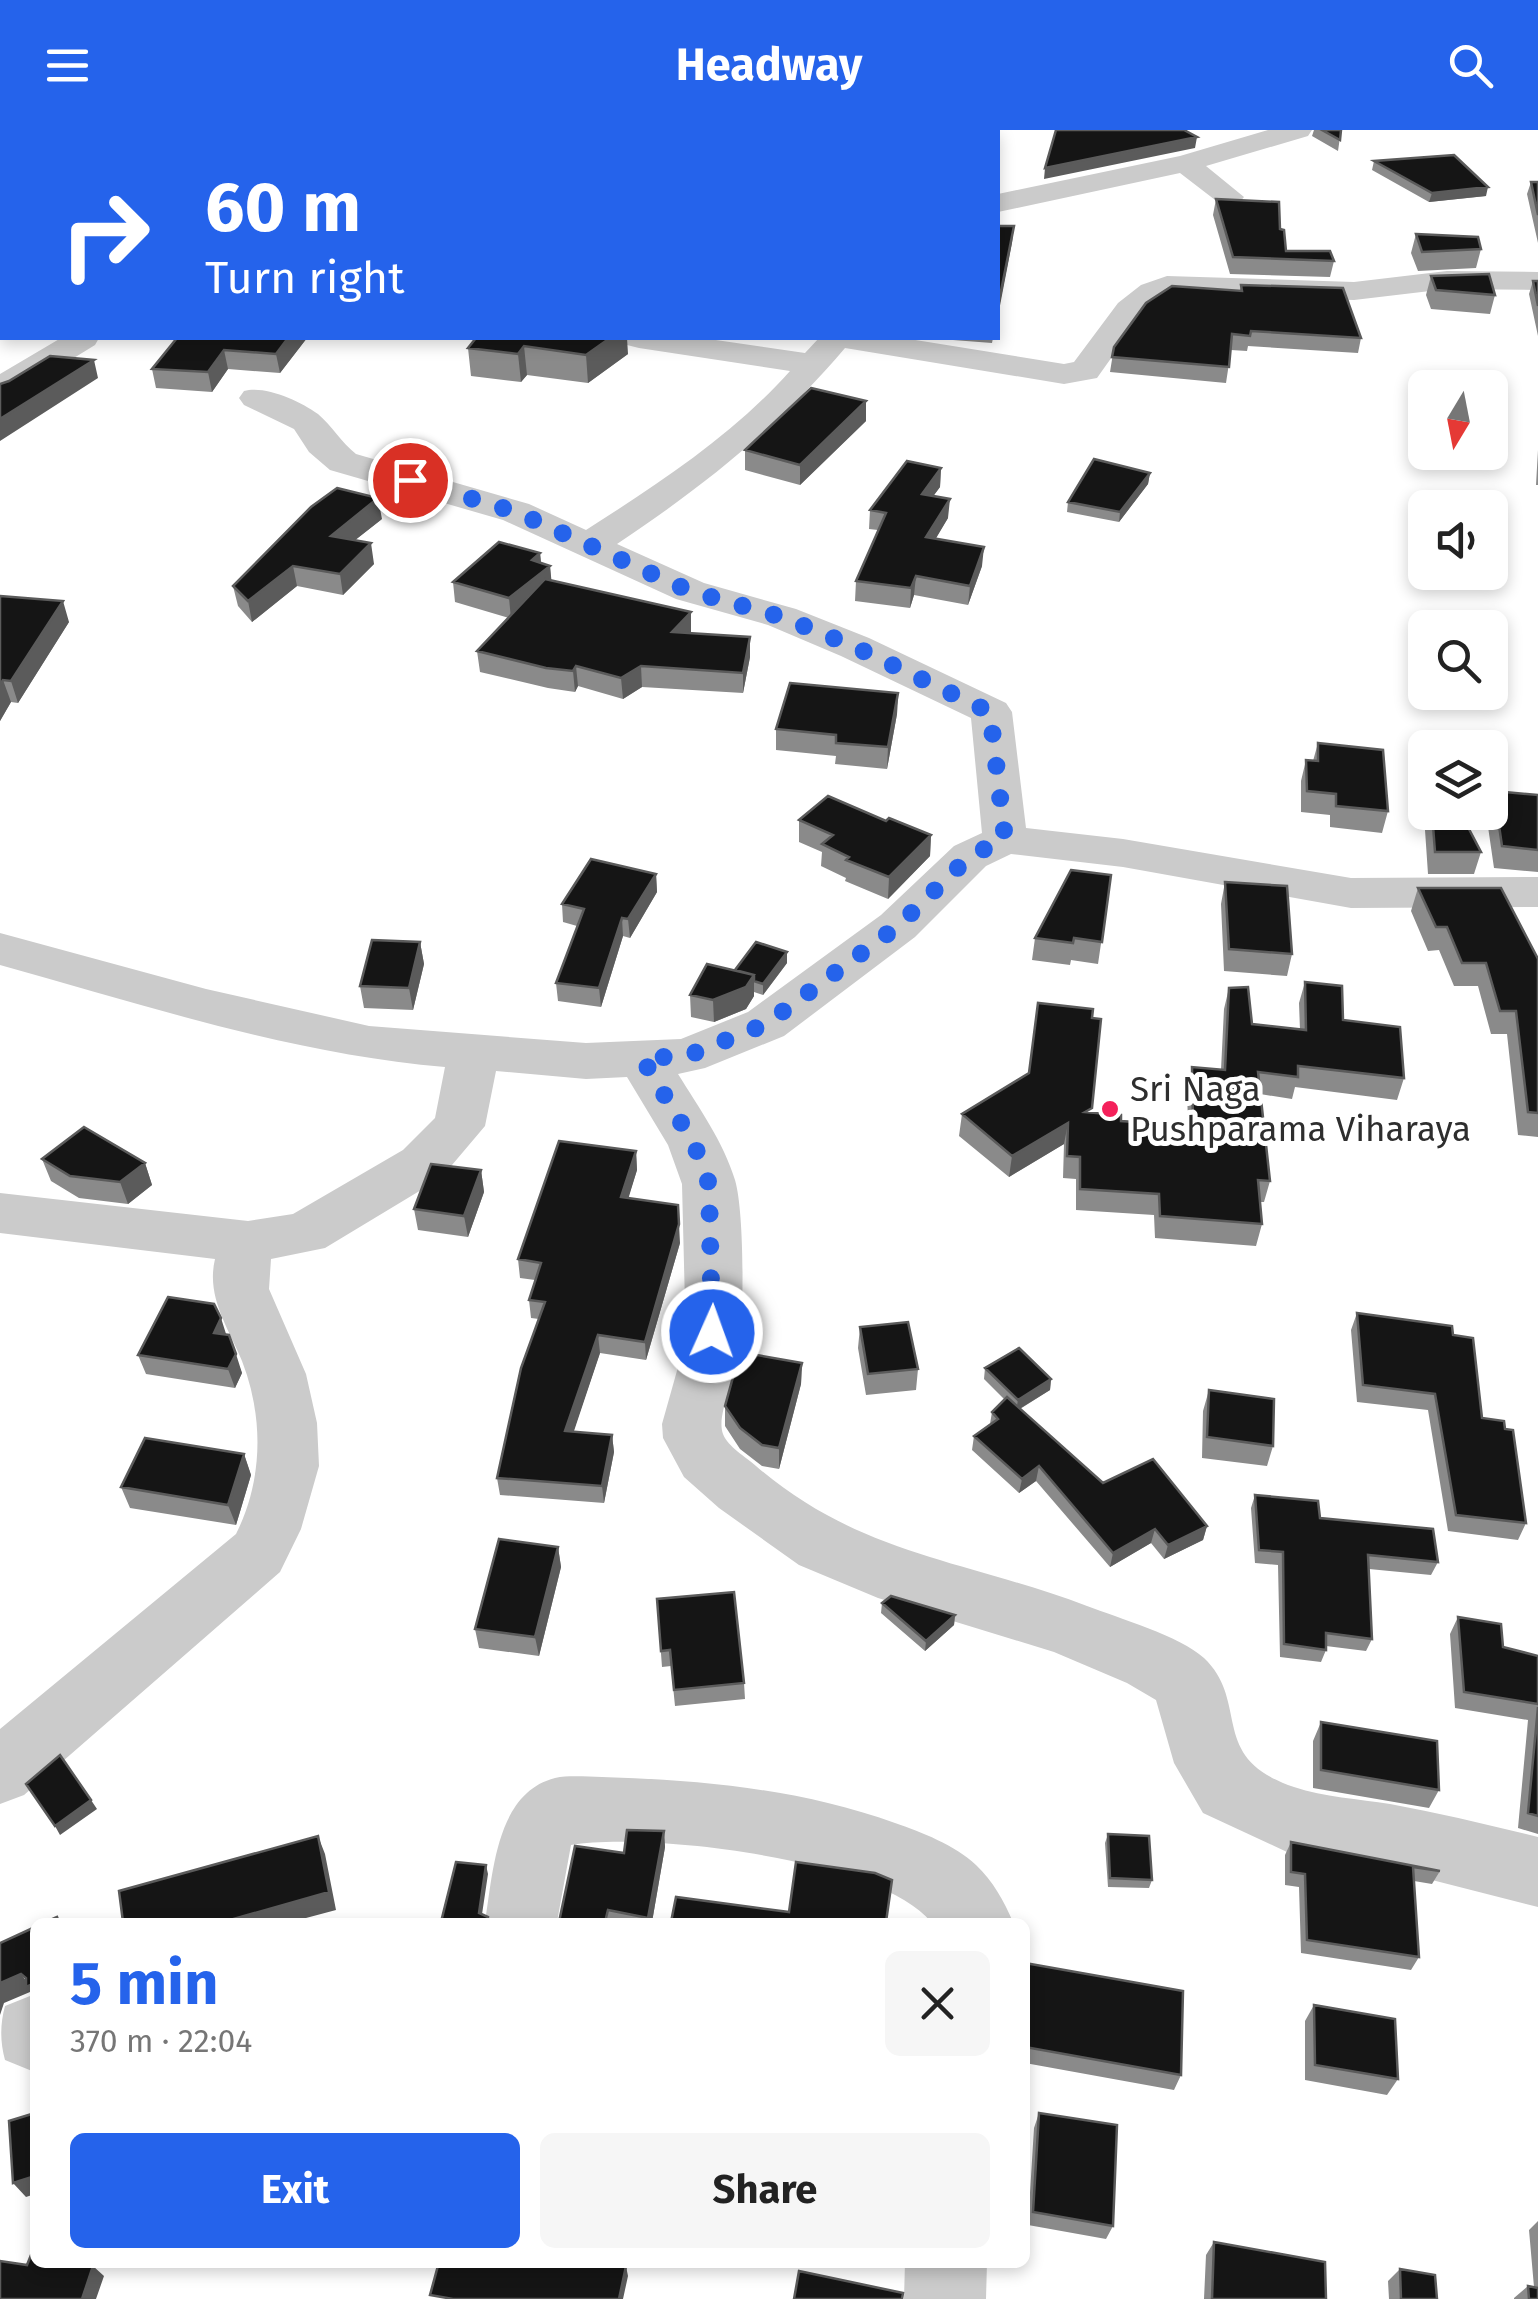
<!DOCTYPE html>
<html lang="en">
<head>
<meta charset="utf-8">
<style>
  :root { --surface:#fff; --page:#f6f6f6; --text:#222; --muted:#767676; --accent:#2563eb }
  body { margin:0; font-family:"Fira Sans",sans-serif; background:var(--page); color:var(--text); height:100vh; display:flex; flex-direction:column; font-size:38px; white-space:nowrap }
  * { box-sizing:border-box; margin:0 }
  p { font-size:32px; color:var(--muted) }
  .icon { flex:none; width:55px; height:55px; fill:none; stroke:currentColor; stroke-width:2; stroke-linecap:round; stroke-linejoin:round }
  .map { position:relative; flex:1; overflow:hidden }
  .side { position:absolute; left:30px; top:1788px; width:1000px; height:350px; display:flex; flex-direction:column; background:var(--surface); border-radius:15px; box-shadow:0 5px 15px #0003 }
  .side>* { flex:none }
  .banner { position:absolute; left:0px; top:0px; width:1000px; height:210px; box-shadow:0 5px 15px #0003; background:#2563eb; color:#fff; overflow:hidden }
  .needle { width:65px; rotate:190deg }
  .fabs { position:absolute; left:1408px; top:240px; display:grid; gap:20px }
  .fabs a { display:grid; place-items:center; width:100px; height:100px; border-radius:15px; background:var(--surface); box-shadow:0 5px 15px #0003; font-size:50px }
  .pin { position:absolute; display:grid; place-items:center; width:85px; height:85px; color:#fff; margin:-42px; border:5px solid #fff; border-radius:50%; box-shadow:0 2px 10px #0007 }
  .me { position:absolute; width:110px; margin:-55px; rotate:2deg; stroke-linejoin:round; filter:drop-shadow(0 0 8px #0008) }
  .turn { display:flex; align-items:center; gap:35px; height:210px; padding:0 40px; font-size:45px }
  .turn .icon { width:130px; height:130px; stroke-width:2.5 }
  .turn b { display:block; font-size:70px; line-height:85px }
  .round { display:grid; place-items:center; flex:none; width:105px; height:105px; border-radius:15px; background:var(--page) }
  .head { display:flex; align-items:center; justify-content:space-between; height:170px; padding:0 40px }
  h1 { font-size:60px; font-weight:700; line-height:75px; color:var(--accent) }
  .cta { display:flex; gap:20px; margin-top:auto; padding:20px 40px }
  .cta a { flex:1; height:115px; border-radius:15px; background:var(--accent); color:#fff; font-size:40px; font-weight:700; line-height:115px; text-align:center }
  .cta a+a { background:var(--page); color:var(--text) }
  header { display:flex; justify-content:space-between; align-items:center; height:130px; padding:0 40px; background:var(--accent); color:#fff; font-size:45px; font-weight:700 }
  .map>svg:first-child { display:block }
</style>
</head>
<body>
<header><svg class="icon" aria-label="menu" viewBox="0 0 24 24"><path d="M4 6h16M4 12h16M4 18h16"/></svg>Headway<svg class="icon" aria-label="search" viewBox="0 0 24 24"><circle cx="10" cy="10" r="6"/><path d="M15 15l6 6"/></svg></header>
<div class="map">
<svg width="1538" height="2169" viewBox="0 0 1538 2169">
  <rect width="100%" height="100%" fill="#fff"/>
  <g fill="none" stroke-linecap="round" stroke-linejoin="round">
    <path fill="#cbcbcb" fill-rule="evenodd" d="M778 0H806V2H779Z
      M1268 0H1312L1308 6 1206 36 1244 67 1239 73H1219L1180 43 998 82V64L1180 26Z
      M1447 141 1538 142V160L1447 159 1354 170 1172 165 1141 186 1097 248 1064 254 845 218C777 298 704 356 617 414L704 453 796 479 869 508 1006 573 1012 582 1026 698 1123 709 1351 748 1538 747V777L1351 778 1123 737 1011 724 986 736 915 807 784 906 705 938 678 944C699 978 723 1011 735 1050 745 1084 744 1195 738 1231 735 1251 716 1285 723 1304 728 1317 746 1327 756 1336 859 1425 966 1430 1087 1476 1118 1488 1180 1506 1204 1528 1251 1573 1207 1628 1294 1657 1324 1667 1359 1669 1390 1674 1440 1683 1489 1695 1538 1707V1777L1432 1750 1287 1722 1203 1683 1174 1633 1156 1570 1127 1553 1054 1522 878 1468 799 1435 719 1378 684 1347 663 1308 662 1294 680 1230 685 1174 682 1054 668 1015 627 947 586 949 496 941 485 996 441 1048 325 1118 271 1129 269 1159 306 1244 317 1293 319 1336 301 1399 280 1442 24 1665 0 1674V1599L236 1404C263 1350 264 1288 242 1231 228 1197 206 1167 215 1129L0 1103V1063L248 1091 293 1084 403 1020 435 988 445 937C293 924 147 876 0 835V803L206 859 369 896 586 913 681 909 748 882 881 785 954 716 982 703 971 588 841 526 768 495 676 469 503 390 330 340 309 322 294 299 244 275 239 268 244 261C265 255 300 271 318 284 331 295 342 313 356 324L529 374 586 400C658 354 733 305 790 241L639 218 627 215 623 208H702L805 223 819 208H903L1064 234 1074 232 1118 173 1141 155 1167 146 1354 152Z
      M0 171 2 172V191H0Z
      M61 208H99L95 215 12 266 0 269V244Z
      M602 1647C702 1650 800 1659 895 1693 921 1702 955 1715 976 1735 993 1751 1004 1771 1013 1792H931C881 1729 648 1702 571 1715L557 1792H485C493 1743 496 1663 555 1648 570 1645 587 1647 602 1647Z
      M35 1864V1940L32 1941 5 1930C0 1912 0 1894 5 1876Z
      M905 2132H987L986 2169H904Z"/>
  </g>
  <path fill="#8a8a8a" d="M0 0H760L759 2H2V170H0Z
    M870 0H964L939 1 938 2H870Z
    M1314 0H1341L1338 21 1312 6Z
    M1374 31 1486 66 1429 72 1372 40Z
    M1531 52H1538V113L1527 64Z
    M1216 69 1280 99 1286 121 1334 131 1330 147 1230 144 1213 85Z
    M1416 104 1481 119 1476 138 1418 141 1411 123Z
    M1431 146 1495 165 1490 184 1431 179 1426 165Z
    M1533 151H1538V206L1529 164Z
    M1241 155 1361 208 1358 223 1248 216 1247 221 1231 220 1226 253 1110 242 1114 217 1240 161Z
    M177 208H307L280 243 228 239 212 262 156 258 152 239Z
    M476 208 628 224 588 253 527 245 521 252 471 246 468 218Z
    M953 208H993L992 213 953 210Z
    M866 271V291L800 355 745 340V320Z
    M1538 320V355H1536Z
    M941 338 940 357 933 366 948 388 935 409 982 436 968 475 914 465 910 478 855 471 856 451 878 400 869 399 870 380Z
    M1150 343 1148 354 1119 392 1067 382 1068 372Z
    M382 389 355 410 374 434 343 465 297 456 252 492 238 476 233 456Z
    M540 423 541 433 550 436 551 450 691 482 690 503 750 527 743 563 642 557 623 569 578 556 575 562 548 558 480 542 477 521 509 488 455 472 453 452Z
    M0 466 69 492 18 573 11 572 0 591Z
    M898 563 897 584 887 639 835 634 836 626 776 620V599Z
    M1318 613 1388 681 1382 703 1330 697V685L1301 682V651L1306 630 1313 631Z
    M1494 661 1538 665V742L1494 738 1486 683 1490 682V672Z
    M1430 682H1460L1481 722 1474 744H1428L1425 700Z
    M799 690 886 691 931 705 930 726 888 769 845 751 846 748 821 736 822 722 799 712Z
    M656 744 657 762 630 808 623 806 601 877 558 871 556 853 577 796 563 792 562 774Z
    M1111 745 1098 834 1071 830 1070 835 1032 830 1035 808Z
    M1225 752 1292 824 1287 846 1224 841 1221 774Z
    M1418 758 1538 829V1007L1518 1005 1507 904H1491L1478 856H1454L1439 820 1428 821 1411 781Z
    M420 812 424 834 413 880 364 878 360 856Z
    M787 833 763 865 754 862V866L746 879 714 892 691 887 690 865 735 840Z
    M1305 852 1404 948 1397 970 1295 957 1292 969 1260 964 1270 1051 1264 1072H1260L1262 1094 1256 1116 1155 1108 1154 1085 1076 1080V1049L1063 1048 1064 1014 1009 1047 959 1006 962 984 1092 983 1121 991 1188 995 1187 959 1192 937 1221 940 1224 879 1229 858 1252 894 1300 900 1299 873Z
    M636 1021 637 1040 628 1068 680 1113 646 1230 600 1223 573 1302 612 1305 614 1322 604 1373 500 1365 497 1348 539 1189 531 1188 529 1170 535 1150 520 1148 518 1129Z
    M42 1029 145 1033 152 1055 128 1074 79 1068 51 1051Z
    M481 1040 484 1062 468 1107 418 1100 414 1079Z
    M1357 1183 1453 1205 1482 1288 1505 1299 1526 1393 1518 1410 1448 1401 1428 1280 1357 1272 1351 1200Z
    M860 1197 918 1239 916 1260 866 1265 858 1218Z
    M226 1205 242 1243 235 1258 146 1244 138 1225Z
    M802 1233 801 1254 779 1339 762 1336 740 1319 725 1296V1276Z
    M985 1238 1051 1249 1050 1260 1020 1279 1103 1353 1207 1396 1203 1410 1164 1429 1151 1413 1110 1437 1036 1351 1019 1363 972 1320 974 1306 990 1294 992 1282 1004 1269 984 1249Z
    M1209 1260 1273 1316 1267 1336 1202 1328 1203 1281Z
    M244 1324 251 1345 236 1395 130 1378 121 1357Z
    M1255 1365 1320 1388 1438 1432 1431 1445 1369 1439 1372 1509 1366 1521 1326 1516V1520L1321 1532 1280 1527 1278 1435 1255 1433 1251 1378Z
    M558 1417 561 1437 539 1526 479 1518 475 1499Z
    M657 1469 744 1553 745 1569 675 1576 671 1536 662 1537Z
    M882 1473 955 1485 954 1495 925 1521 881 1483Z
    M1458 1487 1503 1517 1538 1526V1704L1518 1698 1528 1590 1455 1578 1450 1504Z
    M1321 1592 1439 1660 1429 1678 1313 1658V1611Z
    M664 1701 665 1717 652 1792H559L624 1723Z
    M1108 1704 1152 1750 1149 1758 1108 1757 1105 1713Z
    M1291 1712 1440 1741 1432 1754 1414 1751 1419 1827 1411 1840 1301 1823 1299 1757 1285 1755V1725Z
    M1025 1833 1181 1945 1174 1960 1025 1933Z
    M1314 1875 1398 1949 1387 1965 1305 1950V1891Z
    M1039 1983 1113 2096 1106 2109 1028 2095 1034 1998Z
    M1538 2091V2169L1534 2157 1529 2100Z
    M1214 2112 1326 2169H1204L1206 2125Z
    M1400 2139 1437 2169H1389L1388 2151Z
    M1528 2156 1529 2169H1514V2168Z"/>
  <path fill="#5b5b5b" d="M1197 7 1195 18 1044 49 1045 38Z
    M1488 57 1486 66 1429 72 1432 63Z
    M1014 96 1012 113 998 186V176Z
    M288 208H307L280 243 276 224Z
    M610 208H627L628 224 588 253 586 225Z
    M524 216 527 245 521 252 518 224Z
    M224 220 228 239 212 262 208 242Z
    M94 230 98 248 0 311V289Z
    M866 271V291L800 355V335Z
    M941 338 940 357 921 383 922 364Z
    M1150 343 1148 354 1119 392 1120 382Z
    M378 368 382 389 335 426 331 406Z
    M950 369 948 388 925 427 926 407Z
    M371 413 374 434 343 465 340 444Z
    M984 417 982 436 968 475 970 456Z
    M540 423 542 442 550 436 552 456 511 489 509 468 532 430Z
    M293 436 297 456 252 492 248 471Z
    M916 446 914 465 910 478 911 458Z
    M63 471 69 492 18 573 11 551Z
    M691 482V502L673 523 672 502Z
    M750 507V527L743 563V543Z
    M576 536 578 556 575 562 573 541Z
    M641 536 642 557 623 569 621 548Z
    M3 550 11 572 0 591V556Z
    M898 563 897 584 887 639 888 617Z
    M931 705 930 726 888 769 889 747Z
    M656 744 657 762 630 808 628 789Z
    M622 788 623 806 601 877 599 858Z
    M420 812 424 834 413 880 409 858Z
    M787 822V833L763 865V854Z
    M754 845V866L746 879 714 892 713 870Z
    M1068 993 1064 1014 1009 1047 1012 1026Z
    M636 1021 637 1040 623 1086 621 1067Z
    M145 1033 152 1055 128 1074 120 1052Z
    M481 1040 484 1062 468 1107 464 1086Z
    M678 1075 680 1113 646 1230 645 1212Z
    M221 1188 227 1207 214 1203Z
    M598 1205 600 1223 568 1319 565 1301Z
    M236 1224 242 1243 235 1258 228 1239Z
    M802 1233 801 1254 779 1339V1318Z
    M1051 1249 1050 1260 1016 1281 1018 1270Z
    M612 1305 614 1322 604 1373 602 1356Z
    M244 1324 251 1345 236 1395 228 1375Z
    M1039 1336 1036 1351 1019 1363 1022 1349Z
    M1207 1396 1203 1410 1164 1429 1168 1415Z
    M1155 1399 1151 1413 1110 1437 1113 1423Z
    M558 1417 561 1437 539 1526 535 1507Z
    M955 1485 954 1495 925 1521 926 1511Z
    M91 1670 97 1679 60 1705 55 1696Z
    M664 1701 665 1717 652 1792H649L648 1788Z
    M318 1706 325 1724 336 1780 291 1792H223Z
    M486 1735 488 1744 481 1791 479 1783Z
    M21 1844 30 1856 35 1853V1868L30 1862 4 1873 0 1885V1853Z
    M35 2046V2064L26 2067 13 2053Z
    M93 2136 104 2146 96 2169H82Z
    M626 2136 628 2146 623 2169H619Z"/>
  <path fill="#151515" stroke="#5b5b5b" stroke-width="2.5" d="M0 0H674L677 2H2V152H0Z
    M1056 0H1184L1197 7 1045 38Z
    M1322 0H1341L1340 10Z
    M1454 25 1488 57 1432 63 1374 31Z
    M1531 52H1538V85Z
    M1216 69 1279 72 1280 99 1284 100 1286 121H1330L1334 131 1233 127Z
    M998 96H1014L998 176Z
    M1416 104 1478 107 1481 119 1422 122Z
    M1489 144 1495 165 1436 160 1431 146Z
    M1533 151H1538V176Z
    M1241 155 1343 158 1361 208 1251 201 1250 206 1232 204 1229 237 1112 227 1114 217 1146 173 1172 156 1242 161Z
    M177 208H288L276 224 224 220 208 242 152 239Z
    M476 208H610L586 225 524 216 518 224 468 218Z
    M50 226 94 230 0 289V254L9 251Z
    M811 258 866 271 800 335 745 320Z
    M1094 329 1150 343 1120 382 1068 372Z
    M907 331 941 338 922 364 950 369 926 407 984 417 970 456 916 446 911 458 856 451 886 383 870 380Z
    M337 358 378 368 331 406 371 413 340 444 293 436 248 471 233 456 311 377Z
    M499 412 540 423 532 430 550 436 509 468 453 452Z
    M545 449 691 482 672 502 750 507 743 543 641 536 621 548 576 536 573 541 546 538 477 521Z
    M0 466 63 471 11 551 3 550 0 556Z
    M790 553 898 563 888 617 836 613V605L776 599Z
    M1318 613 1383 620 1388 681 1336 676V664L1307 661 1306 630 1318 631Z
    M1494 661 1538 665V720L1502 716Z
    M828 666 886 691 889 688 931 705 889 747 846 730 849 727 822 714 833 705 799 690Z
    M1432 682H1460L1481 722H1435Z
    M591 729 656 744 628 789 622 788 599 858 556 853 584 779 562 774Z
    M1071 740 1111 745 1102 812 1074 808 1073 813 1035 808Z
    M1225 752 1287 756 1292 824 1229 819Z
    M1418 758H1501L1538 829V983L1528 982 1516 881H1500L1486 833H1462L1447 797H1436Z
    M372 810 420 812 409 858 360 856Z
    M756 812 787 822 763 854 754 851V845L735 840Z
    M707 834 754 845 746 857 713 870 690 865Z
    M1305 852 1342 856 1343 890 1400 897 1404 948 1298 936V947L1258 942 1270 1051 1258 1050 1262 1094 1160 1086 1159 1064 1080 1059V1027L1067 1026 1068 993 1012 1026 962 984 1029 943 1038 873 1093 879 1092 888 1101 889 1092 978 1085 982 1121 985V991L1193 996 1192 937 1225 940 1229 858 1248 857 1252 894 1306 900Z
    M84 997 145 1033 120 1052 70 1046 42 1029Z
    M559 1011 636 1021 621 1067 678 1075 679 1094 645 1212 598 1205 565 1301 612 1305 602 1356 497 1348 521 1238 545 1172 529 1170 541 1133 518 1129Z
    M431 1034 481 1040 464 1086 414 1079Z
    M168 1167 214 1174 221 1188 214 1203 229 1205 236 1224 228 1239 138 1225Z
    M1357 1183 1452 1196 1453 1205 1473 1208 1482 1288 1504 1291 1505 1299 1513 1300 1526 1393 1456 1385 1435 1264 1363 1255Z
    M908 1192 918 1239 868 1244 860 1197Z
    M1019 1218 1051 1249 1018 1270 985 1238Z
    M740 1222 802 1233 779 1318 762 1315 740 1298 725 1276Z
    M1209 1260 1274 1269 1273 1316 1207 1307Z
    M1007 1267 1103 1353 1153 1329 1207 1396 1168 1415 1155 1399 1113 1423 1039 1336 1022 1349 974 1306 998 1289 992 1282Z
    M145 1308 244 1324 228 1375 121 1357Z
    M1255 1365 1318 1371 1320 1388 1433 1399 1438 1432 1368 1425 1372 1509 1326 1503V1520L1284 1514 1283 1422 1259 1420Z
    M499 1409 558 1417 535 1507 475 1499Z
    M734 1462 744 1553 674 1560 670 1520 661 1521 657 1469Z
    M891 1466 955 1485 926 1511 882 1473Z
    M1458 1487 1501 1494 1503 1517 1538 1526V1574L1464 1562Z
    M1538 1577V1686L1528 1683Z
    M1321 1592 1437 1611 1439 1660 1321 1640Z
    M60 1625 91 1670 55 1696 26 1654Z
    M627 1700 664 1701 648 1788 608 1780 605 1792H559L575 1716 624 1723Z
    M1108 1704 1149 1706 1152 1750 1110 1748Z
    M318 1706 329 1762 223 1792H123L119 1761Z
    M1291 1712 1440 1741 1413 1737 1419 1827 1307 1810 1305 1744 1291 1742Z
    M456 1732 486 1735 479 1783 488 1787 487 1792H441Z
    M796 1732 875 1743 892 1750 886 1792H671L676 1767 789 1782Z
    M57 1787 59 1792H46Z
    M35 1797V1853L26 1857V1848L21 1844 0 1853V1813Z
    M1025 1833 1183 1861 1181 1945 1025 1917Z
    M1314 1875 1395 1889 1398 1949 1315 1935Z
    M35 1983V2046L13 2053 9 1991Z
    M1039 1983 1117 1995 1113 2096 1033 2082Z
    M1214 2112 1325 2132 1326 2169H1212Z
    M31 2125 35 2126V2132H74L93 2136 82 2169H0V2131L27 2135Z
    M439 2132H605L626 2136 619 2169H453L430 2165Z
    M1400 2139 1435 2145 1437 2169H1401Z
    M799 2141 903 2163 902 2169H794Z
    M1528 2156 1538 2158V2169H1529Z"/>
  <g fill="none" stroke-linecap="round" stroke-linejoin="round">
    <path stroke="#2563eb" stroke-width="18" stroke-dasharray="0 32.4" d="M410 350 516 382 690 461 782 487 855 517 990 582 1005 709 970 726 898 796 766 894 687 926 642 928 694 1014 709 1054 712 1202"/>
  </g>
  <circle fill="#f4215b" stroke="#fff" stroke-width="4" cx="1110" cy="979" r="10"/>
  <g text-anchor="middle" stroke-width="10" stroke-linejoin="round" paint-order="stroke">
    <g font-size="35" fill="#2e2e2e" stroke="#fff" text-anchor="start">
      <text x="1130" y="971">Sri Naga<tspan x="1130" dy="40">Pushparama Viharaya</tspan></text>
    </g>
  </g>
</svg>
<div class="fabs">
<a><svg class="needle" viewBox="-14 -14 28 28"><path d="M0-13l5 13h-10z" fill="#e53935"/><path d="M0 13l5-13h-10z" fill="#767676"/></svg></a>
<a><svg class="icon" aria-label="sound" viewBox="0 0 24 24"><path d="M4 9h4l5-4v14l-5-4H4zM17 9q2 3 0 6"/></svg></a>
<a><svg class="icon" aria-label="search" viewBox="0 0 24 24"><circle cx="10" cy="10" r="6"/><path d="M15 15l6 6"/></svg></a>
<a><svg class="icon" aria-label="layers" viewBox="0 0 24 24"><path d="M12 4l9 5-9 5-9-5zM3 14l9 5 9-5"/></svg></a>
</div>
<div class="pin" style="left:410px;top:350px;background:#d93025"><svg class="icon" aria-label="arrive" viewBox="0 0 24 24"><path d="M6 21V4h12l-3 4 3 4H6"/></svg></div>
<svg class="me" style="left:712px;top:1202px" viewBox="-20 -20 40 40"><circle r="17" fill="#2563eb" stroke="#fff" stroke-width="3"/><path d="M0-11L8 9 0 5-8 9z" fill="#fff"/></svg>
<div class="banner">
<div class="turn"><svg class="icon" aria-label="right" viewBox="0 0 24 24"><path d="M7 20v-9h11M14 6l5 5-5 5"/></svg><div><b>60 m</b>Turn right</div></div>
</div>
<section class="side">
<div class="head"><div><h1>5 min</h1><p>370 m · 22:04</p></div><a class="round"><svg class="icon" aria-label="close" viewBox="0 0 24 24"><path d="M6 6l12 12M18 6L6 18"/></svg></a></div>
<div class="cta"><a>Exit</a><a>Share</a></div>
</section>
</div>
</body>
</html>
